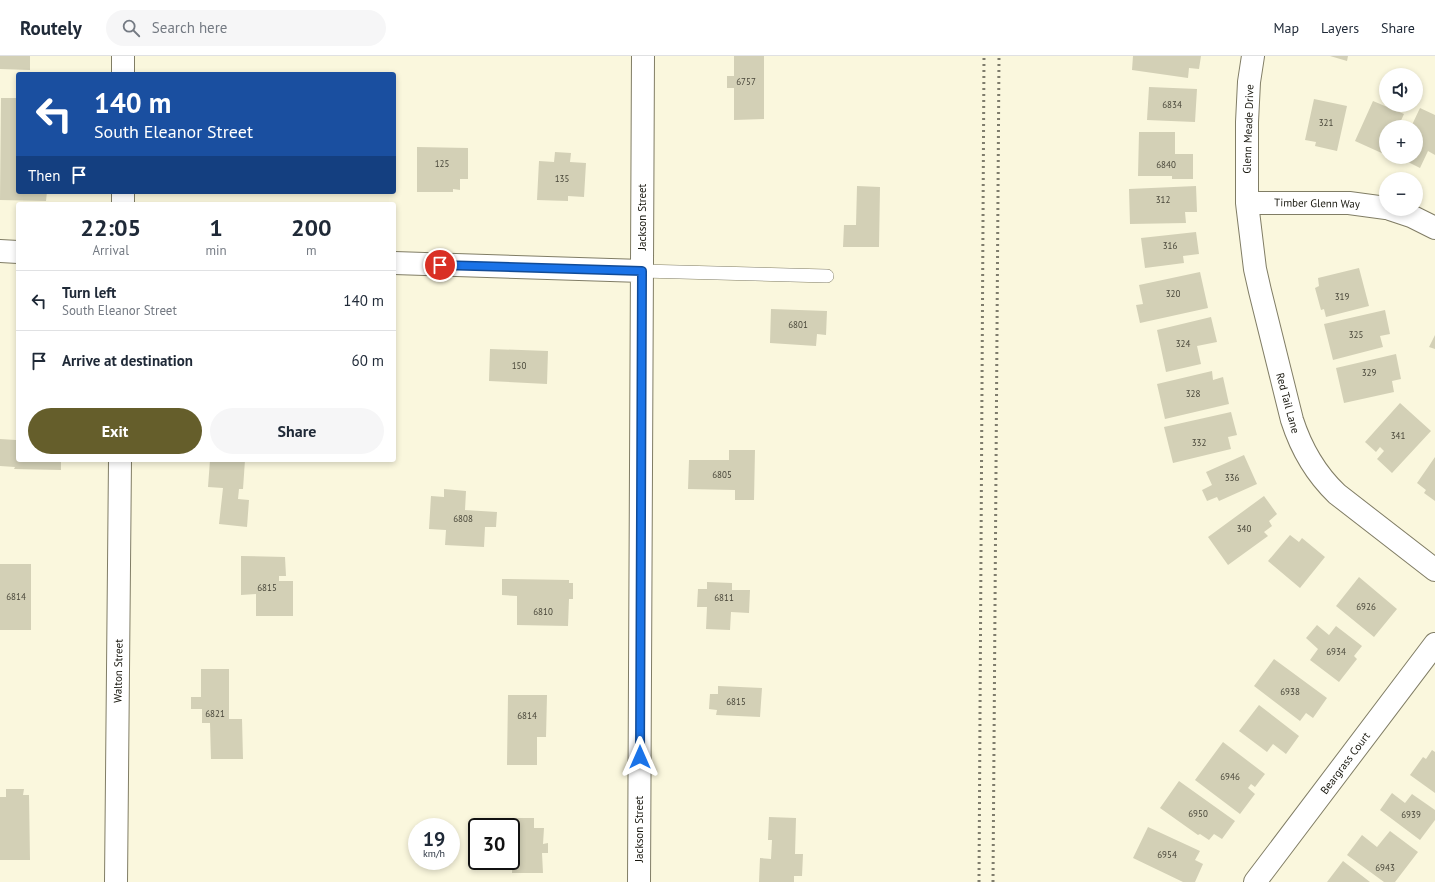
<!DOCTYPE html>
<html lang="en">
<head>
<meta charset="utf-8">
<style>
  :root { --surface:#fff; --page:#f6f6f7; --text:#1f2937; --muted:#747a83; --line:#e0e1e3; --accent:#655e2b }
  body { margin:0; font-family:"PT Sans",sans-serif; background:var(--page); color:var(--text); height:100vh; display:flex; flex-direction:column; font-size:15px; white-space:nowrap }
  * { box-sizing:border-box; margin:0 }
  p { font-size:13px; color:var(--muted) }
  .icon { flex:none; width:22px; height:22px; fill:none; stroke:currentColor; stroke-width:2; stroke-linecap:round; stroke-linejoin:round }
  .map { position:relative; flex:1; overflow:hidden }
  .drawer { position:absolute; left:16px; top:146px; width:380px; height:260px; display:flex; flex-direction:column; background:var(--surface); border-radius:4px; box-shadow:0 2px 6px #0003 }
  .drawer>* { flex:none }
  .hud { position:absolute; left:16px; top:16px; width:380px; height:122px; border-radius:4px; box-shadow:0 2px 6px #0003; background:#1a4fa0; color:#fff; overflow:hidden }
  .buttons { position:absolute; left:1379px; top:12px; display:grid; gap:8px }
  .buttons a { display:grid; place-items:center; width:44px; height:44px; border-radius:50%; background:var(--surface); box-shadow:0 2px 6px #0003; font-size:20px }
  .speed { position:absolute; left:408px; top:762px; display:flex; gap:8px; font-size:20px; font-weight:700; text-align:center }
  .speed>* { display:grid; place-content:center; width:52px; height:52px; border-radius:50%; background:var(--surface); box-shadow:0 2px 6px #0003; line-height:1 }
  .speed small { font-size:10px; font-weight:400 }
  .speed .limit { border:2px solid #111; border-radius:6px; background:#fff; color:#111 }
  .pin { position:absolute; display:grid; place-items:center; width:34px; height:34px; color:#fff; margin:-17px; border:2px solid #fff; border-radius:50%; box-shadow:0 1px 4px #0007 }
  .me { position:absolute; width:44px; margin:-22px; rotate:0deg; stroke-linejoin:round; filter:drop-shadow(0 0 3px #0008) }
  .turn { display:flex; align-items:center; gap:14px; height:84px; padding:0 12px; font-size:18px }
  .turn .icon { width:52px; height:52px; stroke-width:2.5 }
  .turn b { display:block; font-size:28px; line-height:34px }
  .then { display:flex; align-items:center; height:38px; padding:0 12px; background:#0003; gap:8px; font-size:15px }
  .eta { display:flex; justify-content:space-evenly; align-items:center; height:68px; text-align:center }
  .eta b { font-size:24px; font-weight:600; line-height:28px }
  .cta { display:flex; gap:8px; margin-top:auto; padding:8px 12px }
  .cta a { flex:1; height:46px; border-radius:24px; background:var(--accent); color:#fff; font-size:16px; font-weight:600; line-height:46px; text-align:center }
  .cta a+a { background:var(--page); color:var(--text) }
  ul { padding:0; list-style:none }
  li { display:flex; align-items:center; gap:12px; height:60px; padding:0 12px; border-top:1px solid var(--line) }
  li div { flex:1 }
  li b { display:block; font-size:15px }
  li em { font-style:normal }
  header { display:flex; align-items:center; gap:24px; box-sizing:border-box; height:56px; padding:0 20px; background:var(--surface); border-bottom:1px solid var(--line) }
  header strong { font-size:19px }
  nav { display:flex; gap:22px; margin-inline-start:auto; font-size:14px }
  .search { width:280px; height:36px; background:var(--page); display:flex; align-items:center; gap:10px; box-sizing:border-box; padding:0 14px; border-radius:22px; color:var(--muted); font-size:15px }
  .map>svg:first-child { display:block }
</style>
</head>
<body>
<header>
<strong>Routely</strong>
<div class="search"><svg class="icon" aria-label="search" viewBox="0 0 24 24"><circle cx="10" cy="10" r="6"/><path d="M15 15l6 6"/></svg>Search here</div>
<nav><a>Map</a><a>Layers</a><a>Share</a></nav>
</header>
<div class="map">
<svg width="1435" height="826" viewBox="0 0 1435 826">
  <rect width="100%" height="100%" fill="#faf7dd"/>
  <path fill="#d3d0b6" d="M0 0H30V14L0 13Z
    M734 0H764V63L734 64V32H727V20H734Z
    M1133 0H1201L1199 13 1189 12 1188 22 1132 14Z
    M1330 0H1348L1347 5Z
    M1149 31 1197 33 1195 66 1147 64Z
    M1 42H18V136H47L46 145 0 144Z
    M1314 43 1347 50 1337 95 1315 90 1316 86 1305 84Z
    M1373 45 1404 58 1398 71H1386V99L1355 85Z
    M1420 52 1435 59V99L1428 95 1420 112 1398 101H1416V71H1411Z
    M1139 76H1175V98H1193V123H1172V120H1138Z
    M417 91 468 92V123H460V134L453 133V136H417Z
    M555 96 571 97 570 106 586 107 584 141 568 140V145L537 144 539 105 554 106Z
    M857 130 880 131 879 191H843L844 169H856Z
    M1196 130 1197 156H1185L1186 167 1130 168 1129 133Z
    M1196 176 1199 198 1183 200 1184 207 1145 212 1141 182Z
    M1359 212 1369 250 1326 261 1324 253 1321 254 1315 232 1319 230 1318 222Z
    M1200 216 1208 252 1140 267 1136 249 1143 248 1139 229Z
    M771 253 827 255 826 279 817 278 816 290 770 287Z
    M1385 254 1390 278 1380 280 1383 291 1333 304 1324 268Z
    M1211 261 1217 286 1197 290 1201 308 1166 316 1157 274Z
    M1435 279V293L1429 291Z
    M490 293 548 295 547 328 489 325Z
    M1396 298 1401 323 1392 325 1394 336 1344 347 1336 312Z
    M1212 315 1213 324 1223 321 1229 348 1165 363 1157 328Z
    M1400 347 1431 375 1392 417 1377 403 1384 395 1380 391 1376 396 1365 386Z
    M1231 356 1237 379 1228 381 1231 393 1173 407 1164 371Z
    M16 381H18V404H61V414L14 413 15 411 0 410V383L16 384Z
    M729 394H755L754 444H735V434L688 433 689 404H729Z
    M1244 399 1257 428 1219 445 1217 441 1207 445 1202 434 1212 429 1206 416Z
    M1435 401V445L1424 437 1426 434 1417 427Z
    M210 404H245L243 433H239L238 443 249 444 247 471 219 468 223 432 208 431Z
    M444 433 466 435 465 454 497 456 496 471H485L484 491 445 489 446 474 429 473 431 440 444 441Z
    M1264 440 1277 458 1269 465 1272 470 1264 476 1268 480 1228 509 1208 481Z
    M1290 479 1299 486 1302 482 1325 501 1300 532 1268 505Z
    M241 500 285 501 286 520H279V525H293V560H256V538L241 539Z
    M0 508H31V574H0Z
    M1359 521 1397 553 1374 581 1336 550Z
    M502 523 569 524V527H573V543H569L568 570 517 569V540L502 539Z
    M707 526 732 527V534H750L749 557 731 556 730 574 706 573 707 551H697L698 533H707Z
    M1317 569 1329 579 1336 570 1362 590 1354 600 1357 603 1339 626 1310 604 1318 593 1306 582Z
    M1274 603 1327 642 1313 662 1306 657 1300 665 1254 630Z
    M201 613H229V663H242L243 703H211L210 667H202V653H191V641H201Z
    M718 630 762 632 760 661 716 659 717 654 709 653 710 638H718Z
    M508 639H547L546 681H537V709H507Z
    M1259 649 1299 680 1286 698 1273 688 1267 696 1239 675Z
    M1223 686 1265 718 1255 731 1251 728 1248 732 1255 738 1240 758 1195 724Z
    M1432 694 1435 696V737L1410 719 1423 701 1426 703Z
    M1179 725 1235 765 1222 783 1214 778 1209 784 1200 778 1198 779 1160 752Z
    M6 733H24L23 739H29L30 804H0V741H6Z
    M1392 737 1405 747 1412 738 1435 754V764L1420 784 1380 754Z
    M769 761 796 762 795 798H803L802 820H794V826H759L760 802 771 803 772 784H768Z
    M515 762H534V772H544L543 788 548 787V797H542L543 817H512L514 771H515Z
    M1148 771 1200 795 1195 804 1203 808 1195 826H1183L1133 802Z
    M1390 775 1418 796 1395 826H1384L1347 799 1362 779 1377 791Z
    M1343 805 1370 826H1327Z"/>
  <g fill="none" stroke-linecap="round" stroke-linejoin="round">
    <g stroke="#807d65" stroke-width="14">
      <path id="service" d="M642 215 827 220"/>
    </g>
    <g stroke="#807d65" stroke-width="24">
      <path id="minor" d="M1253 0 1249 26 1247 66V147L1255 213 1260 235 1292 364C1301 392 1315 417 1337 438L1435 514
        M123 18V0
        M1247 147H1349L1386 152
        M123 148V136
        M1390 153 1411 160 1435 172
        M0 195 18 196
        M394 207 642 215
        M116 826 120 404
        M639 826 643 0
        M1255 826 1435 588"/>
    </g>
    <use href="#service" stroke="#fff" stroke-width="13"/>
    <use href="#minor" stroke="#fff" stroke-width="22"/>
    <path stroke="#7e7c6c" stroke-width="3" stroke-dasharray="2 4" stroke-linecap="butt" d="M979 826 984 0
      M993 826 999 0"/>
  </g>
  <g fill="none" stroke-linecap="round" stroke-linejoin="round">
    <g stroke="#114b97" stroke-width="10">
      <path id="route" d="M440 209 642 215 640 701"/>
    </g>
    <use href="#route" stroke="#1a73e8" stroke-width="7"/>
  </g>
  <g text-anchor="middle" stroke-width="3" stroke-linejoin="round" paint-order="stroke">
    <g font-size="9" fill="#474538">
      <text x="746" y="29">6757</text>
      <text x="1172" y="52">6834</text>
      <text x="1326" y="70">321</text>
      <text x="442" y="111">125</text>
      <text x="1166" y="112">6840</text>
      <text x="562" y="126">135</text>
      <text x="1163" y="147">312</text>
      <text x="1170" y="193">316</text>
      <text x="1173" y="241">320</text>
      <text x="1342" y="244">319</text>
      <text x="798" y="272">6801</text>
      <text x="1356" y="282">325</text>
      <text x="1183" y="291">324</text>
      <text x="519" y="313">150</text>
      <text x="1369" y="320">329</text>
      <text x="1193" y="341">328</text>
      <text x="1398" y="383">341</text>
      <text x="1199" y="390">332</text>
      <text x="722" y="422">6805</text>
      <text x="1232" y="425">336</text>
      <text x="463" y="466">6808</text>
      <text x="1244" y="476">340</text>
      <text x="267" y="535">6815</text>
      <text x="16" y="544">6814</text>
      <text x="724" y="545">6811</text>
      <text x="1366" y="554">6926</text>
      <text x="543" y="559">6810</text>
      <text x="1336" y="599">6934</text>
      <text x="1290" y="639">6938</text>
      <text x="736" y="649">6815</text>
      <text x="215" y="661">6821</text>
      <text x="527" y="663">6814</text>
      <text x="1230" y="724">6946</text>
      <text x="1198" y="761">6950</text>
      <text x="1411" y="762">6939</text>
      <text x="1167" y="802">6954</text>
      <text x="1385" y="815">6943</text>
    </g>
    <g font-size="11" fill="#18170e" stroke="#fff">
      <text transform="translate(1248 73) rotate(-88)" y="4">Glenn Meade Drive</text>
      <text transform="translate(1317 147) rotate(1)" y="4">Timber Glenn Way</text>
      <text transform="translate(642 161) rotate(-90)" y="4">Jackson Street</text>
      <text transform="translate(1288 347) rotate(75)" y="4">Red Tail Lane</text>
      <text transform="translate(118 615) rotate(-89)" y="4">Walton Street</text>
      <text transform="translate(1345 707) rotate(-53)" y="4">Beargrass Court</text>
      <text transform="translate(639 773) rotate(-90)" y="4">Jackson Street</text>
    </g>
  </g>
</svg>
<div class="buttons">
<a><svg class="icon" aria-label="sound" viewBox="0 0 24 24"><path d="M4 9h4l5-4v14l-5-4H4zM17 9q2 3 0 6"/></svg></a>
<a>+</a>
<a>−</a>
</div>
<div class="speed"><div>19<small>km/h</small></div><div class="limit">30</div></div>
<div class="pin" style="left:440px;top:209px;background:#d93025"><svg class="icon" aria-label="arrive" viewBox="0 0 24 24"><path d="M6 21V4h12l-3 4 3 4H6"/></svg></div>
<svg class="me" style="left:640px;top:701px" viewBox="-20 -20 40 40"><path d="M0-17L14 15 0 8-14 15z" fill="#1a73e8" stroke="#fff" stroke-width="4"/></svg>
<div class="hud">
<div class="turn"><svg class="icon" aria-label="left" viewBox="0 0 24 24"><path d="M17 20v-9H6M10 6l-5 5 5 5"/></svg><div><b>140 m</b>South Eleanor Street</div></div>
<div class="then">Then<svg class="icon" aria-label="arrive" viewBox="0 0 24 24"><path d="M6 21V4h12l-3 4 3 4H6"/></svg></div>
</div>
<section class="drawer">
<div class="eta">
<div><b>22:05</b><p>Arrival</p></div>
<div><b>1</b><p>min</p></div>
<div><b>200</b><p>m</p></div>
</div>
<ul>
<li><svg class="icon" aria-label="left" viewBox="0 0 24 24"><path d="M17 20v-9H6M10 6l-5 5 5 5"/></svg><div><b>Turn left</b><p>South Eleanor Street</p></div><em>140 m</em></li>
<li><svg class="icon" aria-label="arrive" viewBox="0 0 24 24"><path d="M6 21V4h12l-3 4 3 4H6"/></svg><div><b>Arrive at destination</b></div><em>60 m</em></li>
</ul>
<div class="cta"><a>Exit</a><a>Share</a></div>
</section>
</div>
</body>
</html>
